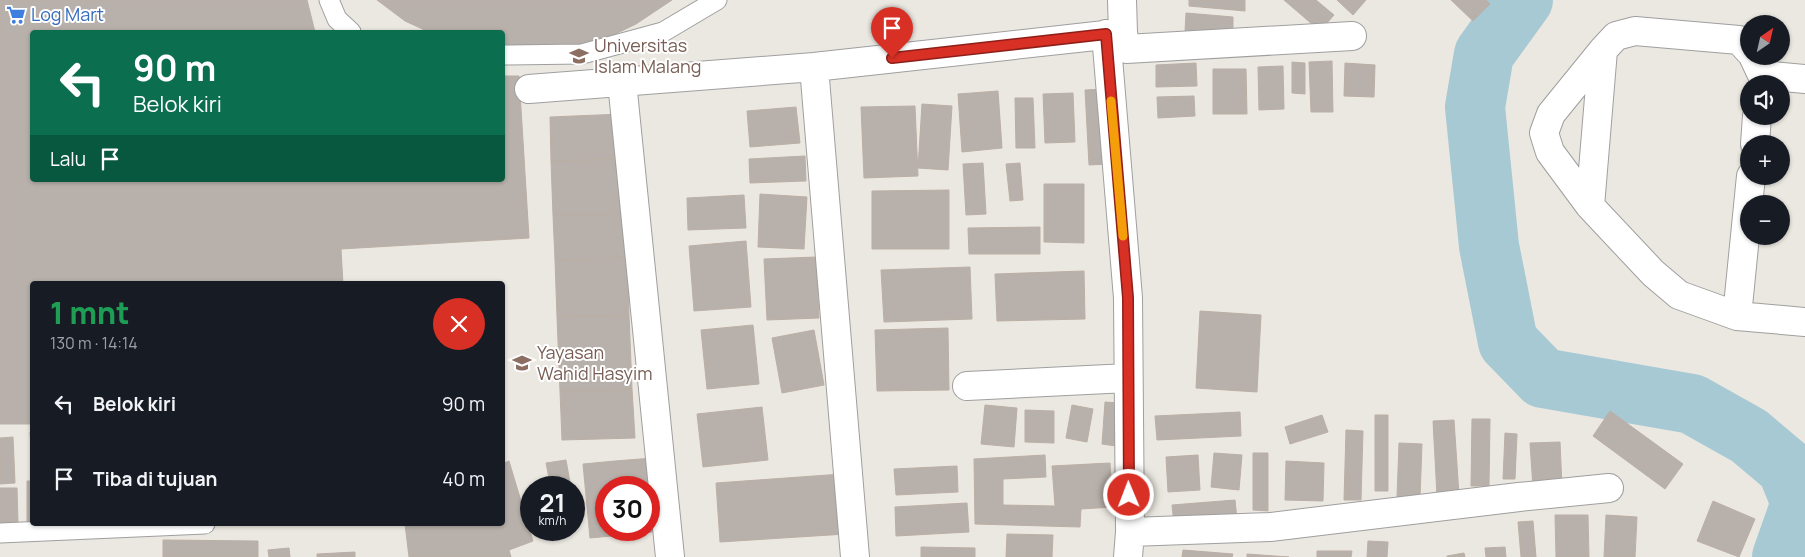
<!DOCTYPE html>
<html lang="id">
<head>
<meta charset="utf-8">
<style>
  :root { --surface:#171b24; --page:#20242c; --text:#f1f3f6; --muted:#9ea1a6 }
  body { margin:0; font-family:Manrope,sans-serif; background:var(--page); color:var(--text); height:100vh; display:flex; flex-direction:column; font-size:19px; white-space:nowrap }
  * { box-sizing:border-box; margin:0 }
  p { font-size:16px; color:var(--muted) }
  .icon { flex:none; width:28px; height:28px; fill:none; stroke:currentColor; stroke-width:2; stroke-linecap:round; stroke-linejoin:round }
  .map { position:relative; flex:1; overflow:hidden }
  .drawer { position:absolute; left:30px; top:281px; width:475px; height:245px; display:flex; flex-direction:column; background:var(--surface); border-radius:5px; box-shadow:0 1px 4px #0004 }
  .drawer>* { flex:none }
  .top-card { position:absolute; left:30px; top:30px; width:475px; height:152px; border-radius:5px; box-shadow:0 1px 4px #0004; background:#0b6e4f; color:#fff; overflow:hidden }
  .needle { width:32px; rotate:34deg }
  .tools { position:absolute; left:1740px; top:15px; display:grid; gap:10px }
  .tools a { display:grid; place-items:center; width:50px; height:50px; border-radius:50%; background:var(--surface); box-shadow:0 1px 4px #0004; font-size:25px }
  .speed { position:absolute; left:520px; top:476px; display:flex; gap:10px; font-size:25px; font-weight:700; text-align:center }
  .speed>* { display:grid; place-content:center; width:65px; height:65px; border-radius:50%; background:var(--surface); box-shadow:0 1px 4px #0004; line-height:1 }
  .speed small { font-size:12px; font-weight:400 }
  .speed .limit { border:8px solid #d22; background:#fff; color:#111 }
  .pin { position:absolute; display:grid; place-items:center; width:42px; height:42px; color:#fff; margin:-51px -21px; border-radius:50% 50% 50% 0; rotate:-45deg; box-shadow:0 0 5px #0007 }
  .pin .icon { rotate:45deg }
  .me { position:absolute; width:55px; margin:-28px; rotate:359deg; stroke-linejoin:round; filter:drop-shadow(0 0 4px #0008) }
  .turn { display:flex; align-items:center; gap:18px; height:105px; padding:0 20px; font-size:22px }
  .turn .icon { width:65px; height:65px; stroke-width:2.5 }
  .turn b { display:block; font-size:35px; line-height:42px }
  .then { display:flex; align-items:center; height:48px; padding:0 20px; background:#0003; gap:10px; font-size:19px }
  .round { display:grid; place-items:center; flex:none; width:52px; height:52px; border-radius:26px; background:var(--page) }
  .headline { display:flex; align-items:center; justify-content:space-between; height:85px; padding:0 20px }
  h1 { font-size:30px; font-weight:800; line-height:38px; color:#1e9e55 }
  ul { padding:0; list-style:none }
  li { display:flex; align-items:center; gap:15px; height:75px; padding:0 20px }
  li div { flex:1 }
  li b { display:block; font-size:19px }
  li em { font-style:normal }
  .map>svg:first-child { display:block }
</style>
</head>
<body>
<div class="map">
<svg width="1805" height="557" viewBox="0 0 1805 557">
  <rect width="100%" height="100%" fill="#ebe8e1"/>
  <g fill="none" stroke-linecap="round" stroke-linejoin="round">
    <path stroke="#a6c9d4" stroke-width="60" d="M1523 0 1484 54 1475 107 1489 246 1508 342 1543 378 1692 404 1749 436 1787 468 1801 503 1782 557"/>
  </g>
  <path fill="#b8b1ab" stroke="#bbafa5" d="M0 0H307L315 32H32V180H502V76H519L529 238 341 249 343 284H32V424H0Z
    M377 0H672L636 24 605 39 572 49 502 52V32H429L405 21Z
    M1189 0H1245V11L1189 6Z
    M1284 0H1316L1334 15 1320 31Z
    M1337 0H1366L1353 15Z
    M1451 0H1486L1490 4 1473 21Z
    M1186 13 1233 17V35L1185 31Z
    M1332 61 1333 112H1311L1309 62Z
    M1292 62 1305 63V94L1292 93Z
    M1196 63 1197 86 1156 87V65Z
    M1345 63 1375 65 1374 97 1344 96Z
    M1283 66 1284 109 1259 110 1258 67Z
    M1213 69H1246L1247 114H1213Z
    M1105 89 1109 164 1089 165 1085 90Z
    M998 91 1002 148 962 152 958 94Z
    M1073 93 1075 142 1045 143 1043 94Z
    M1194 96 1195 116 1158 118 1157 97Z
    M1015 98H1033L1035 148H1016Z
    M922 104 952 106 948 170 918 168Z
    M915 106 918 176 864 178 861 107Z
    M796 107 800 143 750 147 747 111Z
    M622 114 624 159 551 161 550 117Z
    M805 156 806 181 750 183 749 159Z
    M624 159 626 213 553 215 551 161Z
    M983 163 986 214 966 215 963 164Z
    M1020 163 1023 200 1010 201 1006 164Z
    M1044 184H1084V243L1044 242Z
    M949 190V249H872V191Z
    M760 194 807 197 804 249 758 247Z
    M744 195 746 228 688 230 687 198Z
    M626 213 628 258 555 260 553 215Z
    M1040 227V254H969L968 228Z
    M746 241 751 307 694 311 689 246Z
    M816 257 819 318 767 320 764 259Z
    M628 258 629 315 557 317 555 260Z
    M970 267 972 319 884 322 881 270Z
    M1084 271 1085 319 997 321 995 274Z
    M362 282H407V284H362Z
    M1200 311 1261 315 1257 392 1196 388Z
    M629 315 632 389 560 391 557 317Z
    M753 325 759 384 707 389 701 330Z
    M948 328 949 390 877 391 875 330Z
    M814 330 824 385 782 393 772 338Z
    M632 389 635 438 562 440 560 391Z
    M1105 402 1120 403 1116 446 1102 444Z
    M985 405 1017 408 1014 447 981 444Z
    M1072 405 1093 409 1087 442 1066 438Z
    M762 407 768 460 703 467 697 414Z
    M1025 410 1054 411V443L1025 442Z
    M1610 411 1683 464 1665 489 1593 436Z
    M1240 412 1241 436 1157 440 1155 416Z
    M1322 415 1328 432 1290 444 1285 427Z
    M1375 415H1388V491H1375Z
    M1472 419H1490L1489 486H1471Z
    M1454 420 1459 495 1437 496 1433 421Z
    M1346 430 1363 431 1361 500H1344Z
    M32 431V463L30 432Z
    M1505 433 1517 434 1515 479H1503Z
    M13 437 15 483 0 484V438Z
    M1560 442 1562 487 1533 488 1530 443Z
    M1399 443 1422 444 1420 498 1397 497Z
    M1214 453 1242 455 1239 490 1211 487Z
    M1253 453H1268V511L1253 510Z
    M1045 455 1046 477 1003 479V505L1055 506 1052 466 1110 463 1113 507 1081 509 1080 527 975 524 974 459Z
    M1198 455 1200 490 1168 492 1166 457Z
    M653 458 661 531 622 535V530H649V488H618L615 461Z
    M566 460 571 488H551L546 463Z
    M509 461 533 541 509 550 511 557H409L405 524H502V464Z
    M615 461 618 488H606V530H622V535L590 538 583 464Z
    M1286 461 1324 463 1323 501 1285 500Z
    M957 466 958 492 896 495 894 469Z
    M842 474 846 534 720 542 716 483Z
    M27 481H32V524L27 523Z
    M0 488H17L18 522 0 523Z
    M1235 500 1237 519 1198 522 1197 503Z
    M574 501 578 526 574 527Z
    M1713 501 1755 519 1739 557 1697 541Z
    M967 503 969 532 896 536 895 507Z
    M1197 503 1198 522 1174 524 1172 505Z
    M1555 515H1588L1589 557H1556Z
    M1606 515 1637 517 1635 557H1604Z
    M1533 521 1536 557H1521L1518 522Z
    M1007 534 1053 535 1052 557H1006Z
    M163 540 258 541V557H163Z
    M1368 541 1388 542 1387 557H1367Z
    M921 547 975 548V557H921Z
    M1505 547 1506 557H1486L1485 548Z
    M289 548 290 557H269L268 550Z
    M1183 550 1233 554 1232 557H1182Z
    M1317 551H1352L1351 557H1317Z
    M355 552V557H317V554Z
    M1464 553 1465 557H1447V556Z
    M1247 554 1289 557H1247Z"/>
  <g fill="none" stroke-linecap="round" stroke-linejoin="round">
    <g stroke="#9f9f9f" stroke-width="21">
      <path id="lane" d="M329 0 337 19 351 32
        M502 55 582 54 663 32 717 0
        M0 533 205 524"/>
    </g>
    <g stroke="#9f9f9f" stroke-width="30">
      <path id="street" d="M1122 0 1123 33
        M1106 34 1128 298 1130 532 1128 557
        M1749 51 1739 40 1635 31 1616 36 1603 50 1590 206 1653 273 1679 295 1737 316 1805 322
        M1753 56 1762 75 1805 79
        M814 67 855 557
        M622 82 670 557
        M529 89 814 67 1123 33 1126 49 1352 36
        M1755 144 1757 116
        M1590 206 1550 152 1544 133 1551 114 1603 50
        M1737 316 1751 176
        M967 386 1128 378
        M1130 532 1270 527 1519 497 1609 488"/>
    </g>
    <use href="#lane" stroke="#fff" stroke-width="19"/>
    <use href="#street" stroke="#fff" stroke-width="28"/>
  </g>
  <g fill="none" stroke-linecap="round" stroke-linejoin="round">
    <g stroke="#8d1f18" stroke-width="12">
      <path id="route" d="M892 58 1106 34 1128 298 1129 495"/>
    </g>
    <use href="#route" stroke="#d93025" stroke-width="9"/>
    <path stroke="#f59e0b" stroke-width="9" d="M1111 101 1123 236"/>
  </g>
  <defs>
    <g id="supermarket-bare" transform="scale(1.5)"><path d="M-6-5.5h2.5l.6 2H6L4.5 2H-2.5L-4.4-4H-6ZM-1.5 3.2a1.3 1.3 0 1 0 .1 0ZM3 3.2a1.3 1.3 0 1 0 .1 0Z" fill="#3f7fe0" stroke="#fff" stroke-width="2.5" paint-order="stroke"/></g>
    <g id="university-bare" transform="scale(1.5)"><path d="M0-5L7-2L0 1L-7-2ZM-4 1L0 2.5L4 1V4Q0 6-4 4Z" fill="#8d6e63" stroke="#fff" stroke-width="2.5" paint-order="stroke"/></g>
    <g id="school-bare" transform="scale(1.5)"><path d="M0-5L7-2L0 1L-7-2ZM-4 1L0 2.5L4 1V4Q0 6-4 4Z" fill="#8d6e63" stroke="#fff" stroke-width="2.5" paint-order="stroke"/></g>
  </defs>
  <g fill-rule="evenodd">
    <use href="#supermarket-bare" x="16" y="15"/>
    <use href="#university-bare" x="579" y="56"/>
    <use href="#school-bare" x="522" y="363"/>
  </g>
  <g text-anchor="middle" stroke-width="4" stroke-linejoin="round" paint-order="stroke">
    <g font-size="18" fill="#366cbe" stroke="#fff" text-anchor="start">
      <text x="31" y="21">Log Mart</text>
    </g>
    <g font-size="18" fill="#785e54" stroke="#fff" text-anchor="start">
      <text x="594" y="52">Universitas<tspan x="594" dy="21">Islam Malang</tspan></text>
      <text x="537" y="359">Yayasan<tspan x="537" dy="21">Wahid Hasyim</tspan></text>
    </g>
  </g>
</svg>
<div class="tools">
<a><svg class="needle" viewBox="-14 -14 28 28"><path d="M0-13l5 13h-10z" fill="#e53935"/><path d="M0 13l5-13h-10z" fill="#9ea1a6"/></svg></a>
<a><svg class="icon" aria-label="sound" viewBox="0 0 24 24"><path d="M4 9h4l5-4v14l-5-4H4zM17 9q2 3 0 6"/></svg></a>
<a>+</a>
<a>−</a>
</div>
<div class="speed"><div>21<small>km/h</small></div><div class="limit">30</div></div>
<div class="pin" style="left:892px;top:58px;background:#d93025"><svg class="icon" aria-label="arrive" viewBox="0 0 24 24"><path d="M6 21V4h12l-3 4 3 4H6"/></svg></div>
<svg class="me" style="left:1129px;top:495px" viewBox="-20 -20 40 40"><circle r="17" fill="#d93025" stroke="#fff" stroke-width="3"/><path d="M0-11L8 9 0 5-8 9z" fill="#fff"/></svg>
<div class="top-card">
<div class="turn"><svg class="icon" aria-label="left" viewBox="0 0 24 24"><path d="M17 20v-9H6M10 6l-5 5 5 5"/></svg><div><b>90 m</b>Belok kiri</div></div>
<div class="then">Lalu<svg class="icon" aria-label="arrive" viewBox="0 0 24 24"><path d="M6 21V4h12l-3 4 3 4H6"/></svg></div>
</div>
<section class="drawer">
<div class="headline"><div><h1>1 mnt</h1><p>130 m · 14:14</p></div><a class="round" style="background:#d93025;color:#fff"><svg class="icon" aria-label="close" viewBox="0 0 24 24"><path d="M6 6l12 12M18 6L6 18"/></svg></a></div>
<ul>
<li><svg class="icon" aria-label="left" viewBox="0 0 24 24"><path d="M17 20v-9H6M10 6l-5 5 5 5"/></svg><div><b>Belok kiri</b></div><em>90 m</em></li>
<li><svg class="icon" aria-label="arrive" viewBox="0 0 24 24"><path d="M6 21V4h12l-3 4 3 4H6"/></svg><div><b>Tiba di tujuan</b></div><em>40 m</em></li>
</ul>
</section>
</div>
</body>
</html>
